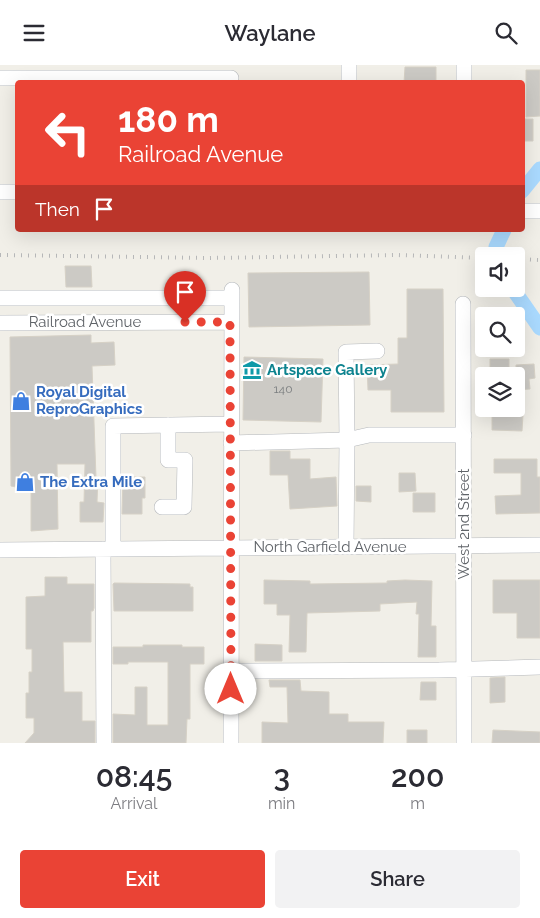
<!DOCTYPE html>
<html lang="en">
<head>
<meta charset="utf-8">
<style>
  :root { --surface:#fff; --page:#f2f2f3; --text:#2b2b33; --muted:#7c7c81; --accent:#ea4335 }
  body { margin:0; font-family:Raleway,sans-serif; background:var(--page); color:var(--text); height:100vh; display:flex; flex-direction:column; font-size:19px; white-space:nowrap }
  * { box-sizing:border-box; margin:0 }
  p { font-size:16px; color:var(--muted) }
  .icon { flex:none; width:28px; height:28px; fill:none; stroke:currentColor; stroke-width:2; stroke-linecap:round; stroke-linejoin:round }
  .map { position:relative; height:678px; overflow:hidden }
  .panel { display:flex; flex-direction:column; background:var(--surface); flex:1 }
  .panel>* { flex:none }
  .guide { position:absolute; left:15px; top:15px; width:510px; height:152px; border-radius:5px; box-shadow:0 5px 20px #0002; background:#ea4335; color:#fff; overflow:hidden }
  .tools { position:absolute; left:475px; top:182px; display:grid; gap:10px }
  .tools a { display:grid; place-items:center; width:50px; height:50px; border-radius:5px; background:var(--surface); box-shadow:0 5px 20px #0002; font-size:25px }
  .pin { position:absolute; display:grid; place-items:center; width:42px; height:42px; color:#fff; margin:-51px -21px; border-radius:50% 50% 50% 0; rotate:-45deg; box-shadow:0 0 5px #0007 }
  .pin .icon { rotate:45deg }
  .me { position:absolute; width:55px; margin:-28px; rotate:0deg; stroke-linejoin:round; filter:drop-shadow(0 0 4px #0008) }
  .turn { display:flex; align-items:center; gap:18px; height:105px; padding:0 20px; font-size:22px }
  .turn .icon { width:65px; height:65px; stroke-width:2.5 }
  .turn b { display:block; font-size:35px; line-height:42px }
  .then { display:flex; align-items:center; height:48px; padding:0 20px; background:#0003; gap:10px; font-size:19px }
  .eta { display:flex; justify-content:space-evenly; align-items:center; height:85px; text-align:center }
  .eta b { font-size:30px; font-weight:600; line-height:35px }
  .cta { display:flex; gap:10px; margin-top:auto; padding:10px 20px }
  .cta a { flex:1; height:58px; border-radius:5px; background:var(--accent); color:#fff; font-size:20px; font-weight:600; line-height:58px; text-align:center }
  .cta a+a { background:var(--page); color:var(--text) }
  header { display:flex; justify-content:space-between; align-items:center; height:65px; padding:0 20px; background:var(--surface); font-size:22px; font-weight:600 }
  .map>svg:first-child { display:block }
</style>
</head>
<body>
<header><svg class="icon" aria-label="menu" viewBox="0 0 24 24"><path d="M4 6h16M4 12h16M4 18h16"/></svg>Waylane<svg class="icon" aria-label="search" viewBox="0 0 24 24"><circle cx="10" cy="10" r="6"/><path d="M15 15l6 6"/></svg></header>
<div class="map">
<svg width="540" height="678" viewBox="0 0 540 678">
  <rect width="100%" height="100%" fill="#f1efe8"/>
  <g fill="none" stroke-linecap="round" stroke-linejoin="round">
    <path stroke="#aadaff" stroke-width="15" d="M522 126 540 104
      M498 191 496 182 504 165
      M513 224 540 263"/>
  </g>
  <path fill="#cccac5" stroke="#d6d1c6" d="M405 2H436V18H404Z
    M526 5H540V51L526 52Z
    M522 54H533V76H522Z
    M65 201H91L92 222H66Z
    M369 207 370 260 249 262 248 208Z
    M407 224H443L444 347H391V325H368L367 300 398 299V273H407Z
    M91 270V278L114 277 115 300 92 301 96 413H98L97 437 104 438 103 457H80V437H84L85 399H57L58 464 31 466V425L11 421 10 272Z
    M244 292 323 294 321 357 243 355Z
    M490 294H509V309H490Z
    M534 299 535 313 529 314 530 324 516 325V300Z
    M492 349 523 350 522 366 492 365Z
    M270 386H290V394H310V414L336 412 337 441 290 444 288 410H270Z
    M494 394H537V412H540V448L496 449 495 431 521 430V408H494Z
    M399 408H415L416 426 399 427Z
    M123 412H145V433H142V449H122Z
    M356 421H371V437L356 436Z
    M413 428H435V447H413Z
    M45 512H67V519H94V543L93 546H91V577H63L64 627H82V656H95V678H25L34 668V653H26V628H29V607H32V584H26V532L45 531Z
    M264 515 310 516V519L387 518V516L405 515 432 516 431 561H436V592H418L419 549H416L417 537 380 539V546L307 548 306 587H289L290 550H277V539H264Z
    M493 515H540V573H517V548H493Z
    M114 518 190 519V522H193V546H114L113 519Z
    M255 579 282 580V596H255Z
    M143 580H182V582H204V599H190V654H187L186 678H113V649L135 650V622H147V660H168V597H128V599H113V582H143Z
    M505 612V637L490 638V613Z
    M269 615H300L301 626 329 627V649H348V657H384L383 678H262V657L288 658 287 622H270Z
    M421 617H436V635H420Z
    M407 665H427V678H407Z
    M493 665 540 667V678H492Z"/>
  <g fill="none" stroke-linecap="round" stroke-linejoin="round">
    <g stroke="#b5b8bc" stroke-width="16">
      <path id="minor" d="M0 13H231
        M349 18V0
        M464 18V0
        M0 127H18
        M522 146H540
        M0 233H231
        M463 239 464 678
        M0 258 231 257
        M231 378 347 375 346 287 377 286
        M162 442H184L185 395H168V360
        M346 482 347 375 369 370H464
        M103 484 104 678
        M113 484V361L230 359
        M0 485 540 480
        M231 606 439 605 540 602
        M231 678 232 225"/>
    </g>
    <use href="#minor" stroke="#fff" stroke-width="15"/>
    <path stroke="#b6b7b8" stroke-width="4" stroke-dasharray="1 6" stroke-linecap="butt" d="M0 190 209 193 396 190 484 193
      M516 194 540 195"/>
  </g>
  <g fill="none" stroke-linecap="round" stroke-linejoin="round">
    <path stroke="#ea4335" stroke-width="9" stroke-dasharray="0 16.2" d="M185 257H230L231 624"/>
  </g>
  <defs>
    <g id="museum-bare" transform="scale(1.5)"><path d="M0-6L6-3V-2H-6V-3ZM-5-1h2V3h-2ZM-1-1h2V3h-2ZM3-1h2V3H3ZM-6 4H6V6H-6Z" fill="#0f9aa8" stroke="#fff" stroke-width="2.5" paint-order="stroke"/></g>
    <g id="shop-bare" transform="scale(1.5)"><path d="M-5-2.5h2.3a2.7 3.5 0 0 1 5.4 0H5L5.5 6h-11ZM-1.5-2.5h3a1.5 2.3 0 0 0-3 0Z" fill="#3f7fe0" stroke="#fff" stroke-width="2.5" paint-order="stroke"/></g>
  </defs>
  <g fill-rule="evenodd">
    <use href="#museum-bare" x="252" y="305"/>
    <use href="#shop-bare" x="21" y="336"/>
    <use href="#shop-bare" x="25" y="417"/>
  </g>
  <g text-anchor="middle" stroke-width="5" stroke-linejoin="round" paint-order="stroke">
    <g font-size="12" fill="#7a7d7f">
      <text x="283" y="328">140</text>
    </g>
    <g font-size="15" fill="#5f6368" stroke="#fff">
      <text x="85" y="262">Railroad Avenue</text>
      <text transform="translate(464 459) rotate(-90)" y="5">West 2nd Street</text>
      <text x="330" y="487">North Garfield Avenue</text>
    </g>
    <g font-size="15" font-weight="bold" fill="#0d838f" stroke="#fff" text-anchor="start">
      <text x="267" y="310">Artspace Gallery</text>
    </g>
    <g font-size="15" font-weight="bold" fill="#366cbe" stroke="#fff" text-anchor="start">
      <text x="36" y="332">Royal Digital<tspan x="36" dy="17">ReproGraphics</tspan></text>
      <text x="40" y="422">The Extra Mile</text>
    </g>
  </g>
</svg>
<div class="tools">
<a><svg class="icon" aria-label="sound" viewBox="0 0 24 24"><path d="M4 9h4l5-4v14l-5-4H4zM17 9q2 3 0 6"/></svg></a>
<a><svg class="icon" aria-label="search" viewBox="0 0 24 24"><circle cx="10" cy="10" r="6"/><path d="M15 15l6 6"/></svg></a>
<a><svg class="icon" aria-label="layers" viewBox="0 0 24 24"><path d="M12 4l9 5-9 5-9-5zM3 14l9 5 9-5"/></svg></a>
</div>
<div class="pin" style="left:185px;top:257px;background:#d93025"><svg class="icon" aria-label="arrive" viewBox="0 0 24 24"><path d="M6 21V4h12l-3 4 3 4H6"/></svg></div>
<svg class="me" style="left:231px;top:624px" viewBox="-20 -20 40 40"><circle r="19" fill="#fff"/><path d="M0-13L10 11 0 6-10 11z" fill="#ea4335"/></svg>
<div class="guide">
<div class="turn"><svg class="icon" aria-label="left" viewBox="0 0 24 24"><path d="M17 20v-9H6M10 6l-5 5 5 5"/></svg><div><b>180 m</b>Railroad Avenue</div></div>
<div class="then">Then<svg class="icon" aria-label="arrive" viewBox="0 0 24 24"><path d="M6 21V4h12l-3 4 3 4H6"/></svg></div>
</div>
</div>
<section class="panel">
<div class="eta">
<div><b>08:45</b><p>Arrival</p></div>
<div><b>3</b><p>min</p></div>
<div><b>200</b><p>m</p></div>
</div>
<div class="cta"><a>Exit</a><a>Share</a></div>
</section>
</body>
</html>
